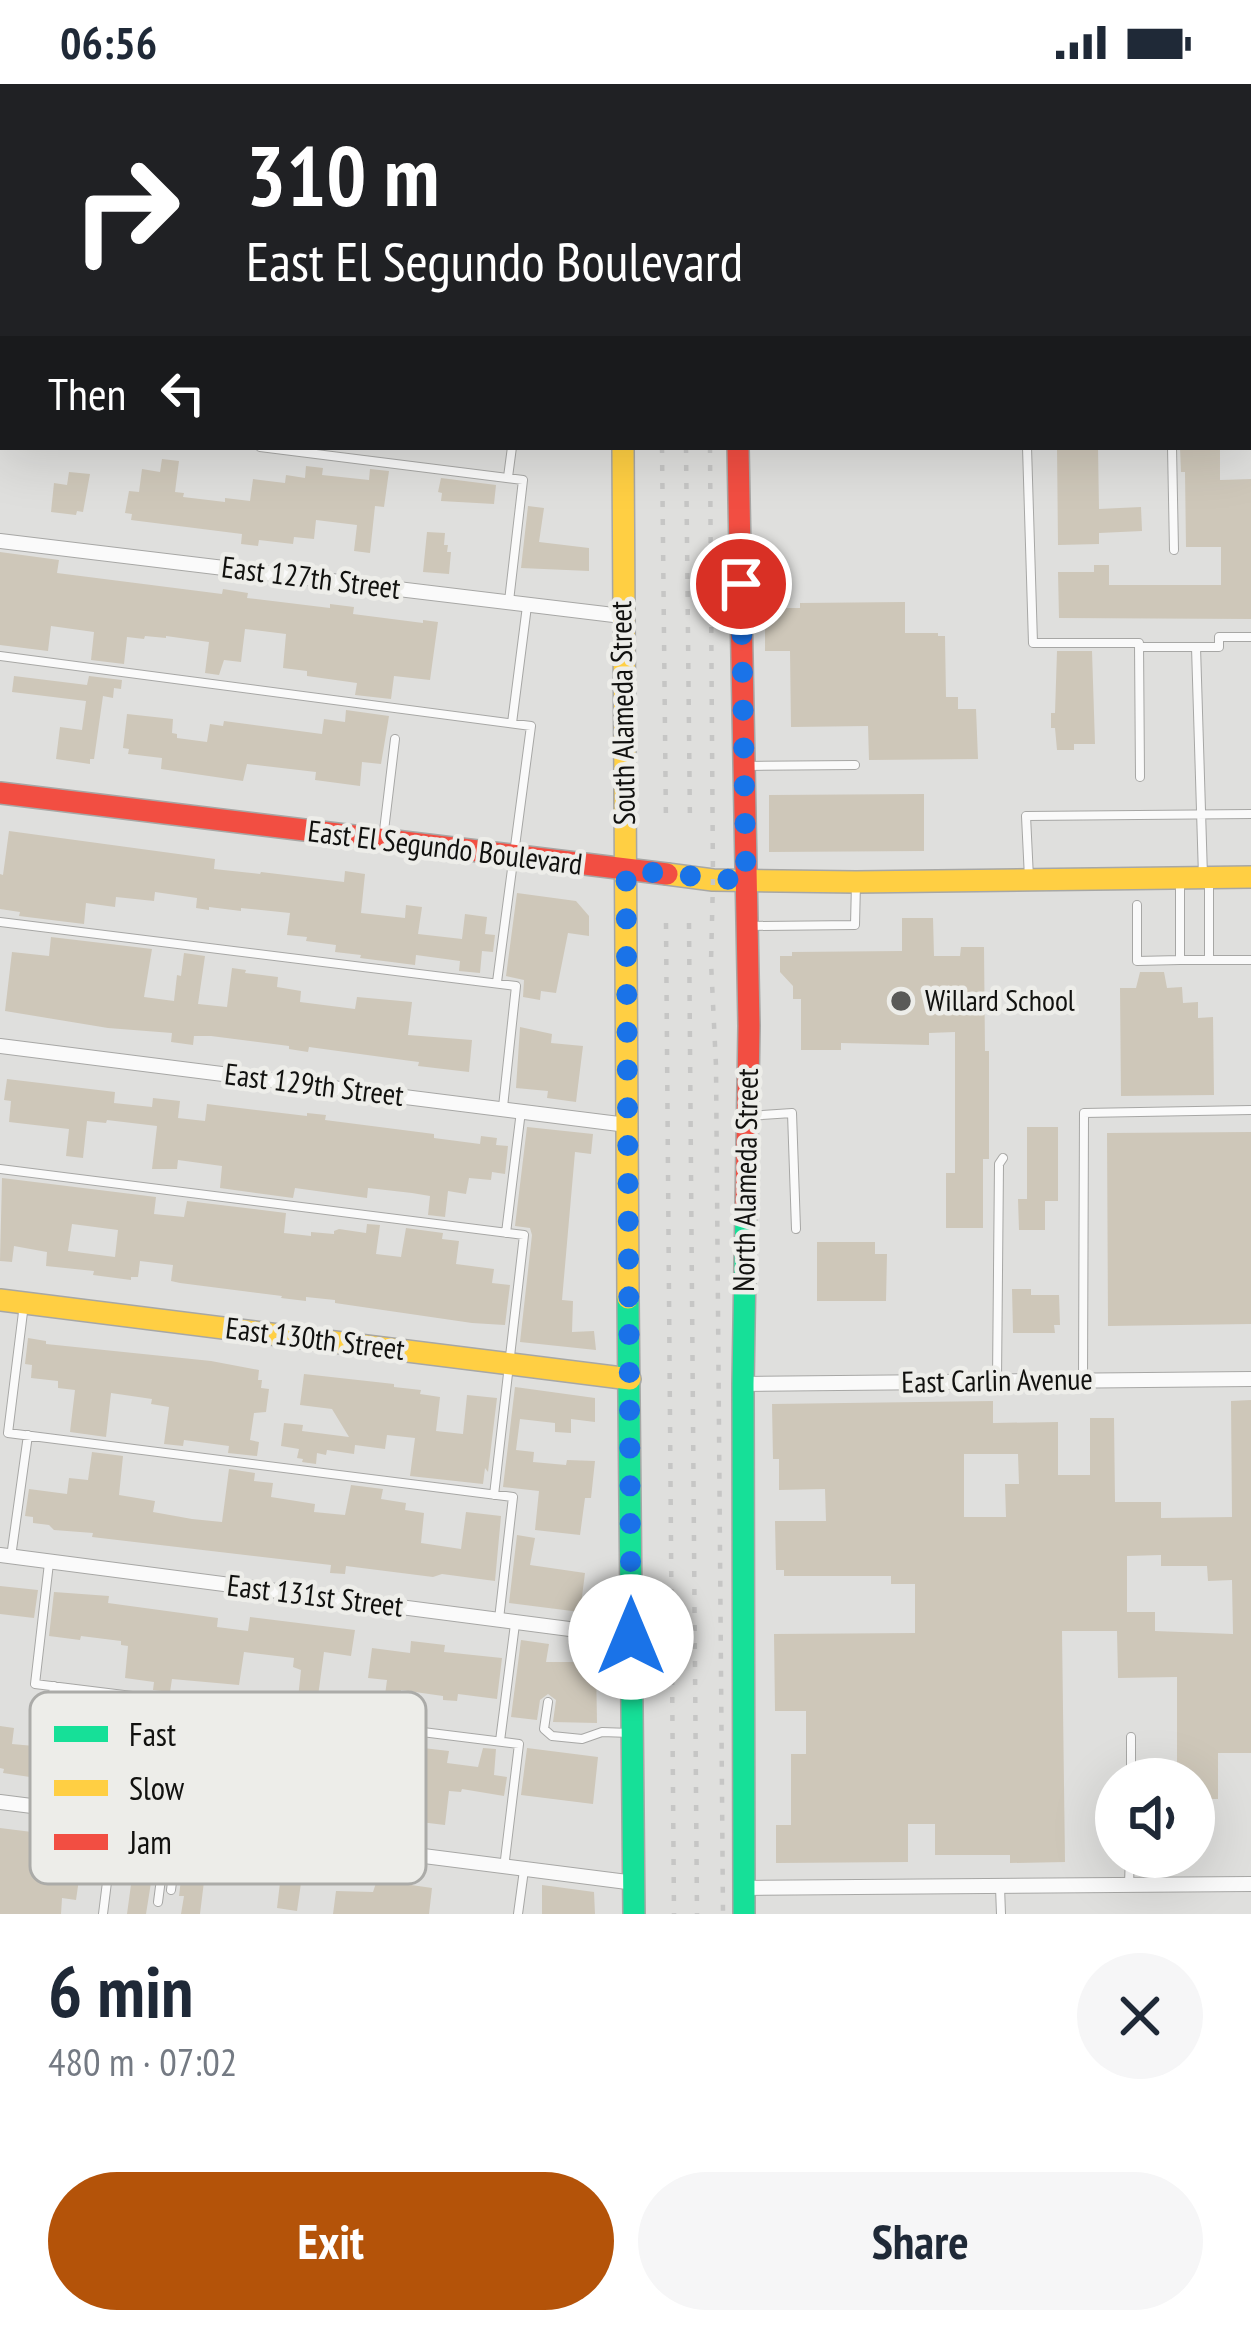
<!DOCTYPE html>
<html lang="en">
<head>
<meta charset="utf-8">
<style>
  :root { --surface:#fff; --page:#f6f6f7; --text:#1f2937; --muted:#747a83; --accent:#b45309 }
  body { margin:0; font-family:"PT Sans Narrow",sans-serif; background:var(--page); color:var(--text); height:100vh; display:flex; flex-direction:column; font-size:45px; white-space:nowrap }
  * { box-sizing:border-box; margin:0 }
  p { font-size:39px; color:var(--muted) }
  .icon { flex:none; width:66px; height:66px; fill:none; stroke:currentColor; stroke-width:2; stroke-linecap:round; stroke-linejoin:round }
  .map { position:relative; height:1830px; overflow:hidden }
  .drawer { display:flex; flex-direction:column; background:var(--surface); flex:1 }
  .drawer>* { flex:none }
  .hud { position:absolute; left:0px; top:0px; width:1251px; height:366px; box-shadow:0 12px 48px #0002; background:#202124; color:#fff; overflow:hidden }
  .controls { position:absolute; left:1095px; top:1674px; display:grid; gap:24px }
  .controls a { display:grid; place-items:center; width:120px; height:120px; border-radius:50%; background:var(--surface); box-shadow:0 12px 48px #0002; font-size:60px }
  .pin { position:absolute; display:grid; place-items:center; width:102px; height:102px; color:#fff; margin:-51px; border:6px solid #fff; border-radius:50%; box-shadow:0 3px 12px #0007 }
  .me { position:absolute; width:132px; margin:-66px; rotate:0deg; stroke-linejoin:round; filter:drop-shadow(0 0 9px #0008) }
  .turn { display:flex; align-items:center; gap:42px; height:252px; padding:0 48px; font-size:54px }
  .turn .icon { width:156px; height:156px; stroke-width:2.5 }
  .turn b { display:block; font-size:84px; line-height:102px }
  .then { display:flex; align-items:center; height:114px; padding:0 48px; background:#0003; gap:24px; font-size:45px }
  .round { display:grid; place-items:center; flex:none; width:126px; height:126px; border-radius:63px; background:var(--page) }
  .head { display:flex; align-items:center; justify-content:space-between; height:204px; padding:0 48px }
  h1 { font-size:72px; font-weight:700; line-height:90px }
  .button { display:flex; gap:24px; margin-top:auto; padding:24px 48px }
  .button a { flex:1; height:138px; border-radius:72px; background:var(--accent); color:#fff; font-size:48px; font-weight:700; line-height:138px; text-align:center }
  .button a+a { background:var(--page); color:var(--text) }
  .status { display:flex; justify-content:space-between; align-items:center; height:84px; padding:0 60px; background:var(--surface); direction:ltr }
  .status svg { height:33px; fill:currentColor }
  .map>svg:first-child { display:block }
</style>
</head>
<body>
<div class="status"><b>06:56</b><svg viewBox="0 0 49 12"><path d="M0 12V9h3v3zM5 12V6h3v6zM10 12V3h3v9zM15 12V0h3v12zM26 1h20v11H26zM47 4h2v5h-2z"/></svg></div>
<div class="map">
<svg width="1251" height="1830" viewBox="0 0 1251 1830">
  <rect width="100%" height="100%" fill="#dfdfdd"/>
  <path fill="#cec7b9" fill-rule="evenodd" d="M1057 363H1098L1099 425 1141 423 1142 447 1099 449V460L1058 461Z
    M1180 363H1220V396L1251 395V535L1059 534 1058 488H1094V481H1109V501H1221V463H1186L1185 388H1181Z
    M162 375 179 377 175 408 184 409 183 413 225 418V414L250 417 253 395 285 399 286 391 305 394 306 382 323 384 322 391 369 396 370 385 389 387 384 423 375 422 370 469 354 467 357 441 316 436 314 455 294 453 293 460 259 456 258 462 241 460 242 450 131 436 132 430 125 429 129 407 139 408 142 385 160 388Z
    M69 388 90 390 83 428 77 427 76 431 51 428 54 399 67 401Z
    M441 394 496 401 494 420 441 417 442 409 438 408Z
    M528 422 544 424 539 458 589 464V487L521 484Z
    M427 448 445 449 444 461H448L447 468H451L449 490 423 488Z
    M0 468 59 476 57 489 222 510 223 505 248 509 247 514 330 524V520L354 523 353 530 423 539V536L438 538 430 596 394 592 391 615 355 611 357 599 307 592V587L283 584 286 550 245 545 241 578 224 576 219 591 205 589 209 558 166 552V554L145 552 144 555 127 553 124 580 91 576 94 548 51 542 48 567 0 561Z
    M905 518V549H938V552H945L946 613H958V625H976L978 675 869 676 868 642 791 643 790 567H765V524H800V519Z
    M1057 567H1092L1095 660H1074V666H1057L1055 644H1051V629H1055Z
    M14 592 87 601 89 592 122 596 121 605 114 604 113 614 103 612 94 675H90V680L56 675 60 643 82 646 86 617 12 608Z
    M346 626 389 632 381 680 362 678 360 702 315 696 316 688 247 680 243 697 161 685 162 674 128 670 129 665 123 664 127 630 173 635 172 649 177 650V654L207 658 210 640 223 642 224 637 322 650 324 635 345 638Z
    M924 710V767L769 768V711Z
    M9 747 215 775 214 785 260 790 261 788 344 798 345 787 365 790 361 829 405 834 406 821 422 823 418 850 462 855 465 830 487 833 485 850 495 851 493 868 482 867 480 889 459 887 460 877 416 871 415 881 360 874 361 871 335 868 336 861 306 857 307 853 287 851 290 829 241 824V827L209 823V826L196 824 197 814 155 808 154 817 116 813 115 823 86 819 84 840 19 832 20 828 0 825V790L3 791Z
    M517 809 576 817 589 832V852L568 849 556 909 541 907 540 916 523 913 524 896 506 892Z
    M902 834H933L934 872H960L961 863H984L985 967H989V1075H983V1144H946V1089H955V948L929 949V961L841 959V966H801V915H793V902L780 888V872H792V868L902 867Z
    M51 853 152 865 144 913 174 917 177 891 181 892 184 869 205 872 198 920 227 923 232 884 246 886 245 889 278 893 277 903 301 907 300 918 355 925 357 913 412 918 408 951 472 956 469 988 418 982 419 978 411 977 309 963 308 968 289 965V962L211 952H194L193 961 171 958 172 949 108 944 5 927 12 868 49 872Z
    M1140 888H1164L1167 904 1182 903 1183 919 1198 918V934L1213 933 1214 1011 1121 1012 1120 904H1136Z
    M520 943 552 950 551 959 583 962 576 1018 547 1014 548 1007 516 1004Z
    M7 995 115 1008 114 1019 152 1023 153 1014 180 1017 178 1034 205 1037 207 1020 307 1032V1029L326 1031 325 1036 434 1050V1054L480 1060 481 1052 497 1054 496 1061 508 1062 505 1090 492 1088 491 1096 469 1094 466 1110 448 1107 445 1133 428 1131 430 1112 412 1109 368 1104 367 1114 295 1104 293 1114 220 1104 222 1082 178 1076 177 1085H152L157 1042 107 1036 106 1039 87 1037 83 1074 66 1072 69 1045 9 1038 11 1017 4 1016Z
    M527 1043 593 1050 591 1070 575 1068 562 1216 573 1217 572 1248 594 1247 596 1266 520 1258 532 1151 530 1144 515 1142Z
    M1027 1043H1058V1117H1045V1146H1019L1018 1115H1027Z
    M1251 1048V1240L1108 1242 1107 1049Z
    M2 1094 156 1113 154 1130 184 1133 187 1117 286 1129 284 1149 311 1152V1148L334 1150V1147L339 1145 366 1149 367 1140 380 1141 376 1170 401 1173 406 1144 443 1149 442 1155 459 1157 456 1180 494 1185 492 1199 510 1201 505 1241 472 1239 335 1219V1216L306 1213V1217L281 1214 282 1212 180 1199 171 1197 173 1181 140 1177 138 1193H131V1196L93 1191 94 1187 46 1182 47 1168 14 1162 12 1178 0 1177ZM72 1140 118 1146 115 1173 68 1167Z
    M817 1158H875V1170H887L886 1217H817Z
    M1012 1205H1031V1211H1059L1060 1241H1054L1055 1249H1013Z
    M28 1254 46 1257V1260L211 1277 259 1286 258 1296H262L261 1304 269 1305 266 1328 254 1329 250 1356 259 1358 257 1372 228 1369 229 1362 184 1356 183 1362 164 1360 169 1323 151 1320 152 1315 111 1309 106 1353 70 1348 75 1306 58 1304V1297L31 1294 32 1281 25 1280Z
    M304 1290 394 1300V1303L421 1306 420 1310 440 1313 436 1347 463 1350 467 1311 497 1314 488 1388 485 1384 483 1400 410 1392 415 1354 387 1351 385 1365 355 1361 354 1370 327 1366 326 1371 317 1369 316 1380 302 1378 303 1375 297 1374 299 1365 281 1362 284 1339 303 1341 302 1347 349 1353 332 1325 300 1321Z
    M515 1303 595 1314V1338L571 1335V1349L555 1348V1339L520 1335 516 1366 534 1368 533 1378 566 1381 567 1376 595 1377 591 1414H585L580 1451 535 1446 539 1407 503 1403Z
    M1251 1316V1669H1218V1715H1202V1700H1194V1695H1177V1593L1118 1594 1117 1547H1062L1065 1778 1010 1779V1771H935V1740H908V1778L776 1779V1741H791V1670H806V1627H775L774 1550 915 1549V1500H891V1492H784V1486H776L775 1437H826L825 1405 779 1406V1375H773L772 1320 993 1317V1339L1058 1338V1391H1090V1334H1114L1115 1418H1161V1434L1232 1433 1231 1317ZM964 1370H1018L1019 1400H1005L1006 1433H964ZM1161 1471V1482H1207L1208 1497 1232 1496 1233 1550 1155 1547V1528H1127V1472Z
    M92 1368 123 1372 119 1411 155 1417 153 1428 192 1435 222 1438 229 1385 255 1389 254 1397 273 1399 271 1413 315 1420 314 1428 345 1431 351 1401 383 1405 381 1415 406 1419 405 1426 424 1429 421 1459 461 1465 466 1428 501 1432 495 1497 442 1490 433 1493 346 1482 345 1490 330 1489 331 1481 92 1453 93 1449 54 1446 49 1441 33 1439V1433L25 1432 29 1405 67 1410 69 1394 88 1396Z
    M517 1451 535 1454 530 1481 585 1489 580 1528 509 1519Z
    M0 1502 38 1506 34 1534 0 1530Z
    M54 1508 109 1512 108 1519 218 1534 217 1543 248 1547 250 1533 355 1546 351 1572 324 1568 316 1627 297 1624 301 1586 293 1583 294 1574 244 1568 239 1601 172 1595 170 1608 153 1606 154 1598 125 1594 128 1562 121 1561V1557L81 1552 80 1556 49 1552Z
    M521 1556 549 1560 546 1578H596L597 1639 553 1638 556 1616 548 1610 540 1616 537 1636 511 1633Z
    M411 1557 445 1561 444 1568 502 1574 497 1615 458 1610 457 1617 443 1616V1612L401 1606 399 1621 384 1619 387 1596 368 1594 372 1564 410 1569Z
    M73 1613 90 1615 89 1628 105 1629 103 1645 148 1650 149 1642 165 1644 164 1648H173V1653L182 1654V1659L211 1663 215 1631 360 1649 357 1674 395 1680 397 1661 449 1667 447 1679 478 1683 483 1664 496 1665 494 1691 507 1693 504 1712 462 1705 461 1708 449 1707 445 1741 321 1726 196 1707V1711L116 1702 115 1706 89 1703V1699L86 1698 90 1653 68 1650Z
    M0 1642 14 1644 12 1660 34 1662 30 1693 3 1689 4 1685 0 1684Z
    M527 1664 598 1673 593 1720 521 1711Z
    M0 1744 80 1754 75 1795H79L76 1816 62 1814 61 1830H0Z
    M136 1764 156 1767 146 1830H127Z
    M184 1770 207 1773 200 1830H181L184 1812H179Z
    M281 1790 302 1792 297 1827 277 1824Z
    M377 1796 432 1804 429 1830H333L336 1807 373 1808Z
    M542 1801 594 1808 595 1830H542Z"/>
  <g fill="none" stroke-linecap="round" stroke-linejoin="round">
    <g stroke="#a7a7a5" stroke-width="10">
      <path id="lane" d="M316 3V0
        M515 3V0
        M0 67 3 68
        M0 331 3 332
        M260 363 523 396 509 517
        M1027 363 1033 559H1139L1140 693
        M1172 363 1174 466
        M508 393 512 363
        M1139 563H1219V553H1251
        M1196 563 1203 792
        M0 572 531 642 497 898
        M512 639 527 522
        M747 682 855 681
        M383 755 395 655
        M1029 794 1026 732 1251 730
        M1180 799V876H1251
        M1137 821V877L1180 876
        M0 838 516 902 503 1023
        M750 842 855 841 856 799
        M1209 876V799
        M749 1032 792 1029 796 1145
        M0 1085 524 1151 494 1411
        M506 1149 521 1027
        M24 1220 8 1349 513 1413 499 1535
        M1083 1295 1084 1029 1251 1026
        M997 1296 999 1080 1003 1074
        M11 1473 28 1351
        M49 1479 35 1600 519 1660 504 1784
        M548 1618 544 1645 552 1652 582 1655 602 1648 630 1649
        M1131 1653V1695
        M500 1657 515 1540
        M39 1722 54 1602
        M1129 1799 1130 1773
        M1000 1803 1001 1830
        M171 1806 179 1742
        M158 1818 168 1741
        M103 1830 115 1734
        M518 1830 524 1786"/>
    </g>
    <g stroke="#a7a7a5" stroke-width="16">
      <path id="street" d="M478 0 502 3
        M0 196H3
        M1248 282H1251
        M0 457 622 532
        M0 962 627 1041
        M743 1300 1251 1295
        M0 1471 631 1553
        M0 1718 635 1799
        M744 1804 1251 1800"/>
    </g>
    <g stroke="#a7a7a5" stroke-width="24">
      <path id="fast" d="M628 1214 634 1830
        M744 1830 743 1300 746 1122"/>
    </g>
    <g stroke="#a7a7a5" stroke-width="24">
      <path id="slow" d="M736 0V3
        M623 363 628 1214
        M667 790 713 796 856 798 1251 793
        M0 1216 630 1295"/>
    </g>
    <g stroke="#a7a7a5" stroke-width="24">
      <path id="jam" d="M620 0V3
        M738 363 749 942 746 1122
        M0 709 667 790"/>
    </g>
    <use href="#lane" stroke="#fafafa" stroke-width="8"/>
    <use href="#street" stroke="#fafafa" stroke-width="14"/>
    <use href="#fast" stroke="#16e098" stroke-width="21"/>
    <use href="#slow" stroke="#ffcf43" stroke-width="21"/>
    <use href="#jam" stroke="#f24e42" stroke-width="21"/>
    <path stroke="#c6c6c5" stroke-width="4.5" stroke-dasharray="6 12" stroke-linecap="butt" d="M660 0V3
      M684 0V3
      M707 0V3
      M662 363 666 741
      M686 363 690 741
      M710 363 713 796 711 878 716 982 723 1830
      M666 839 674 1830
      M689 839 697 1830"/>
  </g>
  <g fill="none" stroke-linecap="round" stroke-linejoin="round">
    <path stroke="#1a73e8" stroke-width="21" stroke-dasharray="0 37.8" d="M631 1553 626 786 746 797 741 500"/>
  </g>
  <circle fill="#595957" stroke="#edede9" stroke-width="4.5" cx="901" cy="917" r="12"/>
  <g text-anchor="middle" stroke-width="9" stroke-linejoin="round" paint-order="stroke">
    <g font-size="30" fill="#11110f" stroke="#edede9">
      <text transform="translate(311 494) rotate(7)" y="10">East 127th Street</text>
      <text transform="translate(623 629) rotate(-91)" y="10">South Alameda Street</text>
      <text transform="translate(445 764) rotate(7)" y="10">East El Segundo Boulevard</text>
      <text transform="translate(314 1001) rotate(7)" y="10">East 129th Street</text>
      <text transform="translate(746 1096) rotate(-89)" y="10">North Alameda Street</text>
      <text transform="translate(315 1255) rotate(7)" y="10">East 130th Street</text>
      <text transform="translate(997 1297) rotate(-1)" y="10">East Carlin Avenue</text>
      <text transform="translate(315 1512) rotate(7)" y="10">East 131st Street</text>
    </g>
    <g font-size="30" fill="#11110f" stroke="#edede9" text-anchor="start">
      <text x="925" y="927">Willard School</text>
    </g>
  </g>
  <rect x="30" y="1608" width="396" height="192" rx="18" fill="#edede9" stroke="#ababa8" stroke-width="3"/>
  <rect x="54" y="1642" width="54" height="16" fill="#16e098"/>
  <rect x="54" y="1696" width="54" height="16" fill="#ffcf43"/>
  <rect x="54" y="1750" width="54" height="16" fill="#f24e42"/>
  <g font-size="33" fill="#11110f">
    <text x="129" y="1662">Fast</text>
    <text x="129" y="1716">Slow</text>
    <text x="129" y="1770">Jam</text>
  </g>
</svg>
<div class="controls">
<a><svg class="icon" aria-label="sound" viewBox="0 0 24 24"><path d="M4 9h4l5-4v14l-5-4H4zM17 9q2 3 0 6"/></svg></a>
</div>
<div class="pin" style="left:741px;top:500px;background:#d93025"><svg class="icon" aria-label="arrive" viewBox="0 0 24 24"><path d="M6 21V4h12l-3 4 3 4H6"/></svg></div>
<svg class="me" style="left:631px;top:1553px" viewBox="-20 -20 40 40"><circle r="19" fill="#fff"/><path d="M0-13L10 11 0 6-10 11z" fill="#1a73e8"/></svg>
<div class="hud">
<div class="turn"><svg class="icon" aria-label="right" viewBox="0 0 24 24"><path d="M7 20v-9h11M14 6l5 5-5 5"/></svg><div><b>310 m</b>East El Segundo Boulevard</div></div>
<div class="then">Then<svg class="icon" aria-label="left" viewBox="0 0 24 24"><path d="M17 20v-9H6M10 6l-5 5 5 5"/></svg></div>
</div>
</div>
<section class="drawer">
<div class="head"><div><h1>6 min</h1><p>480 m · 07:02</p></div><a class="round"><svg class="icon" aria-label="close" viewBox="0 0 24 24"><path d="M6 6l12 12M18 6L6 18"/></svg></a></div>
<div class="button"><a>Exit</a><a>Share</a></div>
</section>
</body>
</html>
